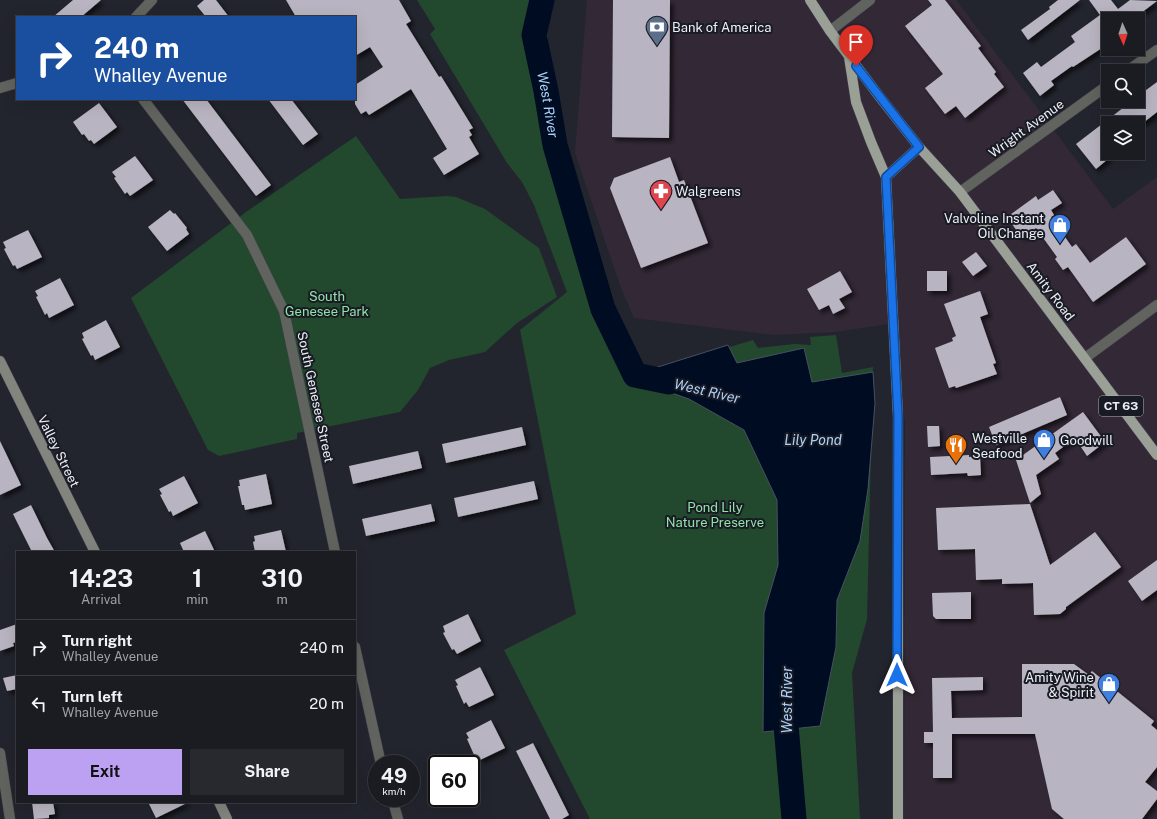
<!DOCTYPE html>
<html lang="en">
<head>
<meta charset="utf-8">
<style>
  :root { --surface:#1a1c22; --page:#27292f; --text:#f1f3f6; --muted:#9fa1a5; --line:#383a40; --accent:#bca0f2 }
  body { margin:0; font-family:"Public Sans",sans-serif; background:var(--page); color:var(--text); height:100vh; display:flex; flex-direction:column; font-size:15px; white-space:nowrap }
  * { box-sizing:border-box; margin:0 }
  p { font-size:13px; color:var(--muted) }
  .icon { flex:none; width:22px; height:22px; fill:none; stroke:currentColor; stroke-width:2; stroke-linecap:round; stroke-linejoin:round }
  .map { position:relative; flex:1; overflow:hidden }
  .drawer { position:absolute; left:16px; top:551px; width:340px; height:252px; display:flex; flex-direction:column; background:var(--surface); border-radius:0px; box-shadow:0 4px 16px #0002,0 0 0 1px var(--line) }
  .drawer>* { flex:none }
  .banner { position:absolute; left:16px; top:16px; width:340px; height:84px; border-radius:0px; box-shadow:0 4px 16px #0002,0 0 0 1px var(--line); background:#1a4fa0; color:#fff; overflow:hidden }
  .needle { width:26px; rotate:177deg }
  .controls { position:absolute; left:1101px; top:12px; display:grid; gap:8px }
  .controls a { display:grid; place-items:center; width:44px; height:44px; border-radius:0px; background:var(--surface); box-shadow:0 4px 16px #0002,0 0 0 1px var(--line); font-size:20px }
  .speed { position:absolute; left:368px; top:755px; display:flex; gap:8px; font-size:20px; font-weight:700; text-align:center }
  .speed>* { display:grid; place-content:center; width:52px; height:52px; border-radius:50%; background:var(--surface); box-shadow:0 4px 16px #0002,0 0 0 1px var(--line); line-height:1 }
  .speed small { font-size:10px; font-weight:400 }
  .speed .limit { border:2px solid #111; border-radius:6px; background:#fff; color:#111 }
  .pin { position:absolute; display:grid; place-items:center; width:34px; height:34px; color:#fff; margin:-41px -17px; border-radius:50% 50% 50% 0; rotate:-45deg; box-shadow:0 0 4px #0007 }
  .pin .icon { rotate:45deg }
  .me { position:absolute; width:44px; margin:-22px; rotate:0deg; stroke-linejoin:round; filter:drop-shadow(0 0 3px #0008) }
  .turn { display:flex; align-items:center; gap:14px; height:84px; padding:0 12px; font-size:18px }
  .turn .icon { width:52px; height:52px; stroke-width:2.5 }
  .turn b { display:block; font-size:28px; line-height:34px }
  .eta { display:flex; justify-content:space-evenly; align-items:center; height:68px; text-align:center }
  .eta b { font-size:24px; font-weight:700; line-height:28px }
  .action { display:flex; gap:8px; margin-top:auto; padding:8px 12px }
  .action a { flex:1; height:46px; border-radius:0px; background:var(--accent); color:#111; font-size:16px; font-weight:700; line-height:46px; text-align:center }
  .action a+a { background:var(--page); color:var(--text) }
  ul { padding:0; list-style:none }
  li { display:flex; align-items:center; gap:12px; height:56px; padding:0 12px; border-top:1px solid var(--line) }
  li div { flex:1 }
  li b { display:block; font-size:15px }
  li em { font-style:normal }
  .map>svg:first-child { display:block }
</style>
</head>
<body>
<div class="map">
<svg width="1157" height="819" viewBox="0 0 1157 819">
  <defs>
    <filter id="shadow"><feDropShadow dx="3.5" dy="3.5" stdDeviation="2" flood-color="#0009"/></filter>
  </defs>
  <rect width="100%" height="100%" fill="#23252e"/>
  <path fill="#332836" d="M587 0H927L933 8 946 0H956L1113 209 1157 177V819H904L905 422 889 324 835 332 774 335 634 318 621 288 575 153Z"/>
  <path fill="#22482d" d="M417 0H553L547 32 554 122 583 226 598 266 626 378 753 340 758 348 794 344 811 345 810 337 836 335 842 373 873 367 867 619 852 673 860 819H590L504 650 576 614 520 330 567 292 534 205 522 182 507 163 430 34 435 29Z
    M356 136 400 199 447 196 456 197 485 209 539 248 557 297 517 323 485 352 449 360 430 368 418 390 400 412 297 433V439L219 456 208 450 131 298 246 212Z"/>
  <path fill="#000c21" stroke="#475061" d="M728 345 737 363 804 348 812 382 873 372 875 403 868 489 860 541 837 600 836 647 820 726 763 732 764 613 778 565 777 500 744 430 689 399 626 377Z"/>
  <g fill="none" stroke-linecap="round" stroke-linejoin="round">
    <g stroke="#000c21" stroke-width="25">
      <path id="s1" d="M542 0 534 35 546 91 555 145 603 309 635 375 669 382"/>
      <path d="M787 696 786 725 794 819"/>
    </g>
  </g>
  <path fill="#b9b4c1" filter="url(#shadow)" d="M73 0H101L81 17H53Z
    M204 0H216L229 17H206L197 6Z
    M286 0H399L411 21 406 24 439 77 441 76 473 128 469 130 472 135 469 137 479 154 444 175 433 158 447 149 411 89 369 115 366 111 361 114 355 104V85L383 67 370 47 355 56V17H296Z
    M613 0H670L669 138 612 137Z
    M928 0H945L981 46 978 48 996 72 994 74 1004 87 965 118 956 106 945 114 925 88 943 74 905 26 932 5Z
    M1058 0H1080L1028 40 1021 30 1050 9 1049 7Z
    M1089 0H1111L1118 9 1130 0 1157 1 1133 19H1108V44L1073 67 1072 66 1051 81 1054 85 1040 96 1023 73 1037 62 1041 67 1075 42 1071 36 1100 15Z
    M1157 82V112L1143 123H1108V159L1096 169 1076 144 1132 101H1138V96Z
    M182 99H206L271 185 256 196Z
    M268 99H291L318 134 303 145Z
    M99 103 117 127 94 144 91 140 89 141 84 134 82 135 73 122Z
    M135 156 153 180 130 196 127 192 125 194 114 178 116 177 112 172Z
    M670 157 679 182 684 180 708 243 641 268 610 188 614 178Z
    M1053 190 1062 203 1051 210 1054 215 1051 217 1072 247 1076 244 1090 263 1126 237 1146 264 1093 302 1068 267 1063 270 1055 259 1057 257 1036 228 1022 238 1007 217 1036 196 1038 200Z
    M170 210 174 214 175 213 187 228 186 229 189 234 167 251 148 227Z
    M28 230 42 257 17 269 15 265 13 266 4 249 6 248 3 242Z
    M976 252 987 266 973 276 962 262Z
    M840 271 852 292 839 299 845 308 833 314 829 305 819 310 807 289Z
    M927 271H947V291H927Z
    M60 278 74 305 49 318 47 313 45 315 36 297 38 296 35 291Z
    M980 291 988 314 980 317 996 363 993 364 997 374 956 388 955 386 949 388 935 348 953 341 952 338 956 336 944 304Z
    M106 320 120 347 95 360 93 355 91 356 82 339 84 338 82 333Z
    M1060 397 1067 415 996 445 989 427Z
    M1083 412 1105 442 1087 456 1075 438 1055 453 1059 459 1036 475 1041 494 1030 503 1016 460Z
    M927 426H939L940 446 928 447Z
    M522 427 526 445 446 463 442 444Z
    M0 441 21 485 0 495Z
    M418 451 422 468 353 484 349 466Z
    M969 455V457L980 456 981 475 968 476 967 473 931 475 930 457Z
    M266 474 272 504 245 510 244 505H242L238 486H240L239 480Z
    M184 476 198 503 173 516 171 511 169 512 160 495 162 494 159 489Z
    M534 481 538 499 458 517 454 498Z
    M431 504 435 521 366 536 362 519Z
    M1030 504 1050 565 1095 532 1121 567 1066 607V609L1060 614 1034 615 1033 583 1002 584V579L976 580 975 549 938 550 936 508Z
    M31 505 47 538 55 552H32L13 514Z
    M281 530 286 552H255L253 542 255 541 254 536Z
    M205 531 215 552H184L180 543Z
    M1157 560V590L1142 601 1128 581Z
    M971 592V619H936L933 616 932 593Z
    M468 614 481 641 457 654 454 649 452 650 443 633 445 632 443 626Z
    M17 624V642L13 643 14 646 0 651V630Z
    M1022 664H1074L1089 675 1092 671 1154 721 1151 725 1157 730V767L1145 782 1157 791V799L1142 819H1064L1052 809 1035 734H952V778H933V743H924V732H933L932 678 983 677V690L951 691 952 718 1022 717Z
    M480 667 494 695 469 707 466 702 464 704 456 686 458 685 455 680Z
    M17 675V689L7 691 3 678Z
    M491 720 505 748 480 760 477 755 475 757 467 739 469 738 466 733Z
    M533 743 569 815 562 819H550L516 751Z
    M32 802H53L55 814 49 815V818L34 819Z
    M148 802H189L156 818Z"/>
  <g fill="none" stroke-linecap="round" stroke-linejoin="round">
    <g stroke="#3f414a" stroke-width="11">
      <path id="street" d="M136 17 152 0
        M830 31 870 0
        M1127 71 1157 50
        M0 88 17 83
        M143 99 247 235 284 311 335 552
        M960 192 1108 85
        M1085 358 1157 305
        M355 647 381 764
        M0 753 10 819
        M392 798 398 819"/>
    </g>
    <g stroke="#3f414a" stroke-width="11">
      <path id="secondary" d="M0 361 95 552
        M219 802 227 819"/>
    </g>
    <g stroke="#3f414a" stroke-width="11">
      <path id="primary" d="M810 0 830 31 879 96 919 147 960 192 1157 455
        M849 57 856 102 871 142 886 177 898 416V819
        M886 177 919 147"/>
    </g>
    <use href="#street" stroke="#60635e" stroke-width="10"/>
    <use href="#secondary" stroke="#81857e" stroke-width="10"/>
    <use href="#primary" stroke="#9aa096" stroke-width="10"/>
  </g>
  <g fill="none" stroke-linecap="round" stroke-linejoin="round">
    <g stroke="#114b97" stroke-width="10">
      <path id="route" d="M856 66 919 147 886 177 898 416 897 675"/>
    </g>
    <use href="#route" stroke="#1a73e8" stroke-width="7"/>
  </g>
  <defs>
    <g id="bank-pin" transform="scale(1.15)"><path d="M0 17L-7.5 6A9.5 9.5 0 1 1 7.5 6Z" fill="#5c6f8a" stroke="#191b24"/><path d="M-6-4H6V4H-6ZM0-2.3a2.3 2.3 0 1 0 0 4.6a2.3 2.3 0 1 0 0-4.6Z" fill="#fff"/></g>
    <g id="pharmacy-pin" transform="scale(1.15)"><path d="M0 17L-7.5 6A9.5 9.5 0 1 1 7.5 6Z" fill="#e0444e" stroke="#191b24"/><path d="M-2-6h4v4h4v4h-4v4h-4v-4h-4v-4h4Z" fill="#fff"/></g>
    <g id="shop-pin" transform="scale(1.15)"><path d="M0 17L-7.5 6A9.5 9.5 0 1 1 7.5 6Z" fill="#3f7fe0" stroke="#191b24"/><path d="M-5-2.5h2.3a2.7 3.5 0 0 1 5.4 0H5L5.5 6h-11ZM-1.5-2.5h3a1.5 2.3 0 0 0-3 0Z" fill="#fff"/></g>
    <g id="restaurant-pin" transform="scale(1.15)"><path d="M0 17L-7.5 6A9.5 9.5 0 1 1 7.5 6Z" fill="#e8710a" stroke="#191b24"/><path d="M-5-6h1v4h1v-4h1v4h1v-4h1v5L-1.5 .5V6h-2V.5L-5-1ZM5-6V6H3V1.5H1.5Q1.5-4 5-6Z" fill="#fff"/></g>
  </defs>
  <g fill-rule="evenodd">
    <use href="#bank-pin" x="657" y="27"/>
    <use href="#pharmacy-pin" x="661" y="191"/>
    <use href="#shop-pin" x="1060" y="225"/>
    <use href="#shop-pin" x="1044" y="440"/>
    <use href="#restaurant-pin" x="956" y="445"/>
    <use href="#shop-pin" x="1109" y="684"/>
  </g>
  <g text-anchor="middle" stroke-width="4" stroke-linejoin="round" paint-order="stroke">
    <rect fill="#191b24" stroke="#adafb6" stroke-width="1" x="1099" y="396" width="44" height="20" rx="3"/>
    <g font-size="12" font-weight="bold" fill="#edeff5">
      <text x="1121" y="410">CT 63</text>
    </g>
    <g font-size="13" fill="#edeff5" stroke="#191b24" text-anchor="start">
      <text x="672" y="32">Bank of America</text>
      <text x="676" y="196">Walgreens</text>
      <text x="1044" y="223" text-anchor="end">Valvoline Instant<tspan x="1044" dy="15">Oil Change</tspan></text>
      <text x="972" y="443">Westville<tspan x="972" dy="15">Seafood</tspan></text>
      <text x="1060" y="445">Goodwill</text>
      <text x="1094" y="682" text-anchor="end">Amity Wine<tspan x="1094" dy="15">&amp; Spirit</tspan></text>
    </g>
    <g font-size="13" fill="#edeff5" stroke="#191b24">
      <text transform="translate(1026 128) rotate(-36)" y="5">Wright Avenue</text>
      <text transform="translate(1051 291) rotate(53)" y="5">Amity Road</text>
      <text transform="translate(316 397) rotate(78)" y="5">South Genesee Street</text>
      <text transform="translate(59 451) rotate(64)" y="5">Valley Street</text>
    </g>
    <g font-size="13" fill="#90e3a7" stroke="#191b24">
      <text x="327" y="301">South<tspan x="327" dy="15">Genesee Park</tspan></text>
      <text x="715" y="512">Pond Lily<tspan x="715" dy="15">Nature Preserve</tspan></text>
    </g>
    <g font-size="14" font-style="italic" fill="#acd2fb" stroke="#191b24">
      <text dy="5" stroke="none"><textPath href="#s1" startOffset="107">West River</textPath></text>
      <text transform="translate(707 391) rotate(13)" y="5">West River</text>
      <text x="813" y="445">Lily Pond</text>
      <text transform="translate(787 700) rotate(-90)" y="5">West River</text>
    </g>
  </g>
</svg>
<div class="controls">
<a><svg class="needle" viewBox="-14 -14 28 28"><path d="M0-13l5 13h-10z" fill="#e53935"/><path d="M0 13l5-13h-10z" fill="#9fa1a5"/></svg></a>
<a><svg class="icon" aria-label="search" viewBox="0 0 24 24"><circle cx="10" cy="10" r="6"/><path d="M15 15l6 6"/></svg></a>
<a><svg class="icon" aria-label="layers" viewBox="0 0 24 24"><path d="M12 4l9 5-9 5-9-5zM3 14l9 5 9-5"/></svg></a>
</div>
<div class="speed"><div>49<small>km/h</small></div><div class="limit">60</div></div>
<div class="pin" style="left:856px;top:66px;background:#d93025"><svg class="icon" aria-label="arrive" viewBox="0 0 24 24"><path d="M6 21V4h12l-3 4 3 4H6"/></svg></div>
<svg class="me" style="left:897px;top:675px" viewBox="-20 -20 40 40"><path d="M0-17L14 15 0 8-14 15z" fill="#1a73e8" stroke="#fff" stroke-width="4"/></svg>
<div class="banner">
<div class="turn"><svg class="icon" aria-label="right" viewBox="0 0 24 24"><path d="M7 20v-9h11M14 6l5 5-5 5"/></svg><div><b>240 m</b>Whalley Avenue</div></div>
</div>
<section class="drawer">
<div class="eta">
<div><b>14:23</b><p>Arrival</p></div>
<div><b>1</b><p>min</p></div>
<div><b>310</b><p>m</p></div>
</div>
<ul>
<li><svg class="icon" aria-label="right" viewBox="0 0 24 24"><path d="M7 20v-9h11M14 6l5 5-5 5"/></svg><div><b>Turn right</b><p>Whalley Avenue</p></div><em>240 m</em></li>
<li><svg class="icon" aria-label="left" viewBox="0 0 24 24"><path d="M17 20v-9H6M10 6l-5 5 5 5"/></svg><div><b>Turn left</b><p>Whalley Avenue</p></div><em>20 m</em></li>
</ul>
<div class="action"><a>Exit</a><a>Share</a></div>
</section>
</div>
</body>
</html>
